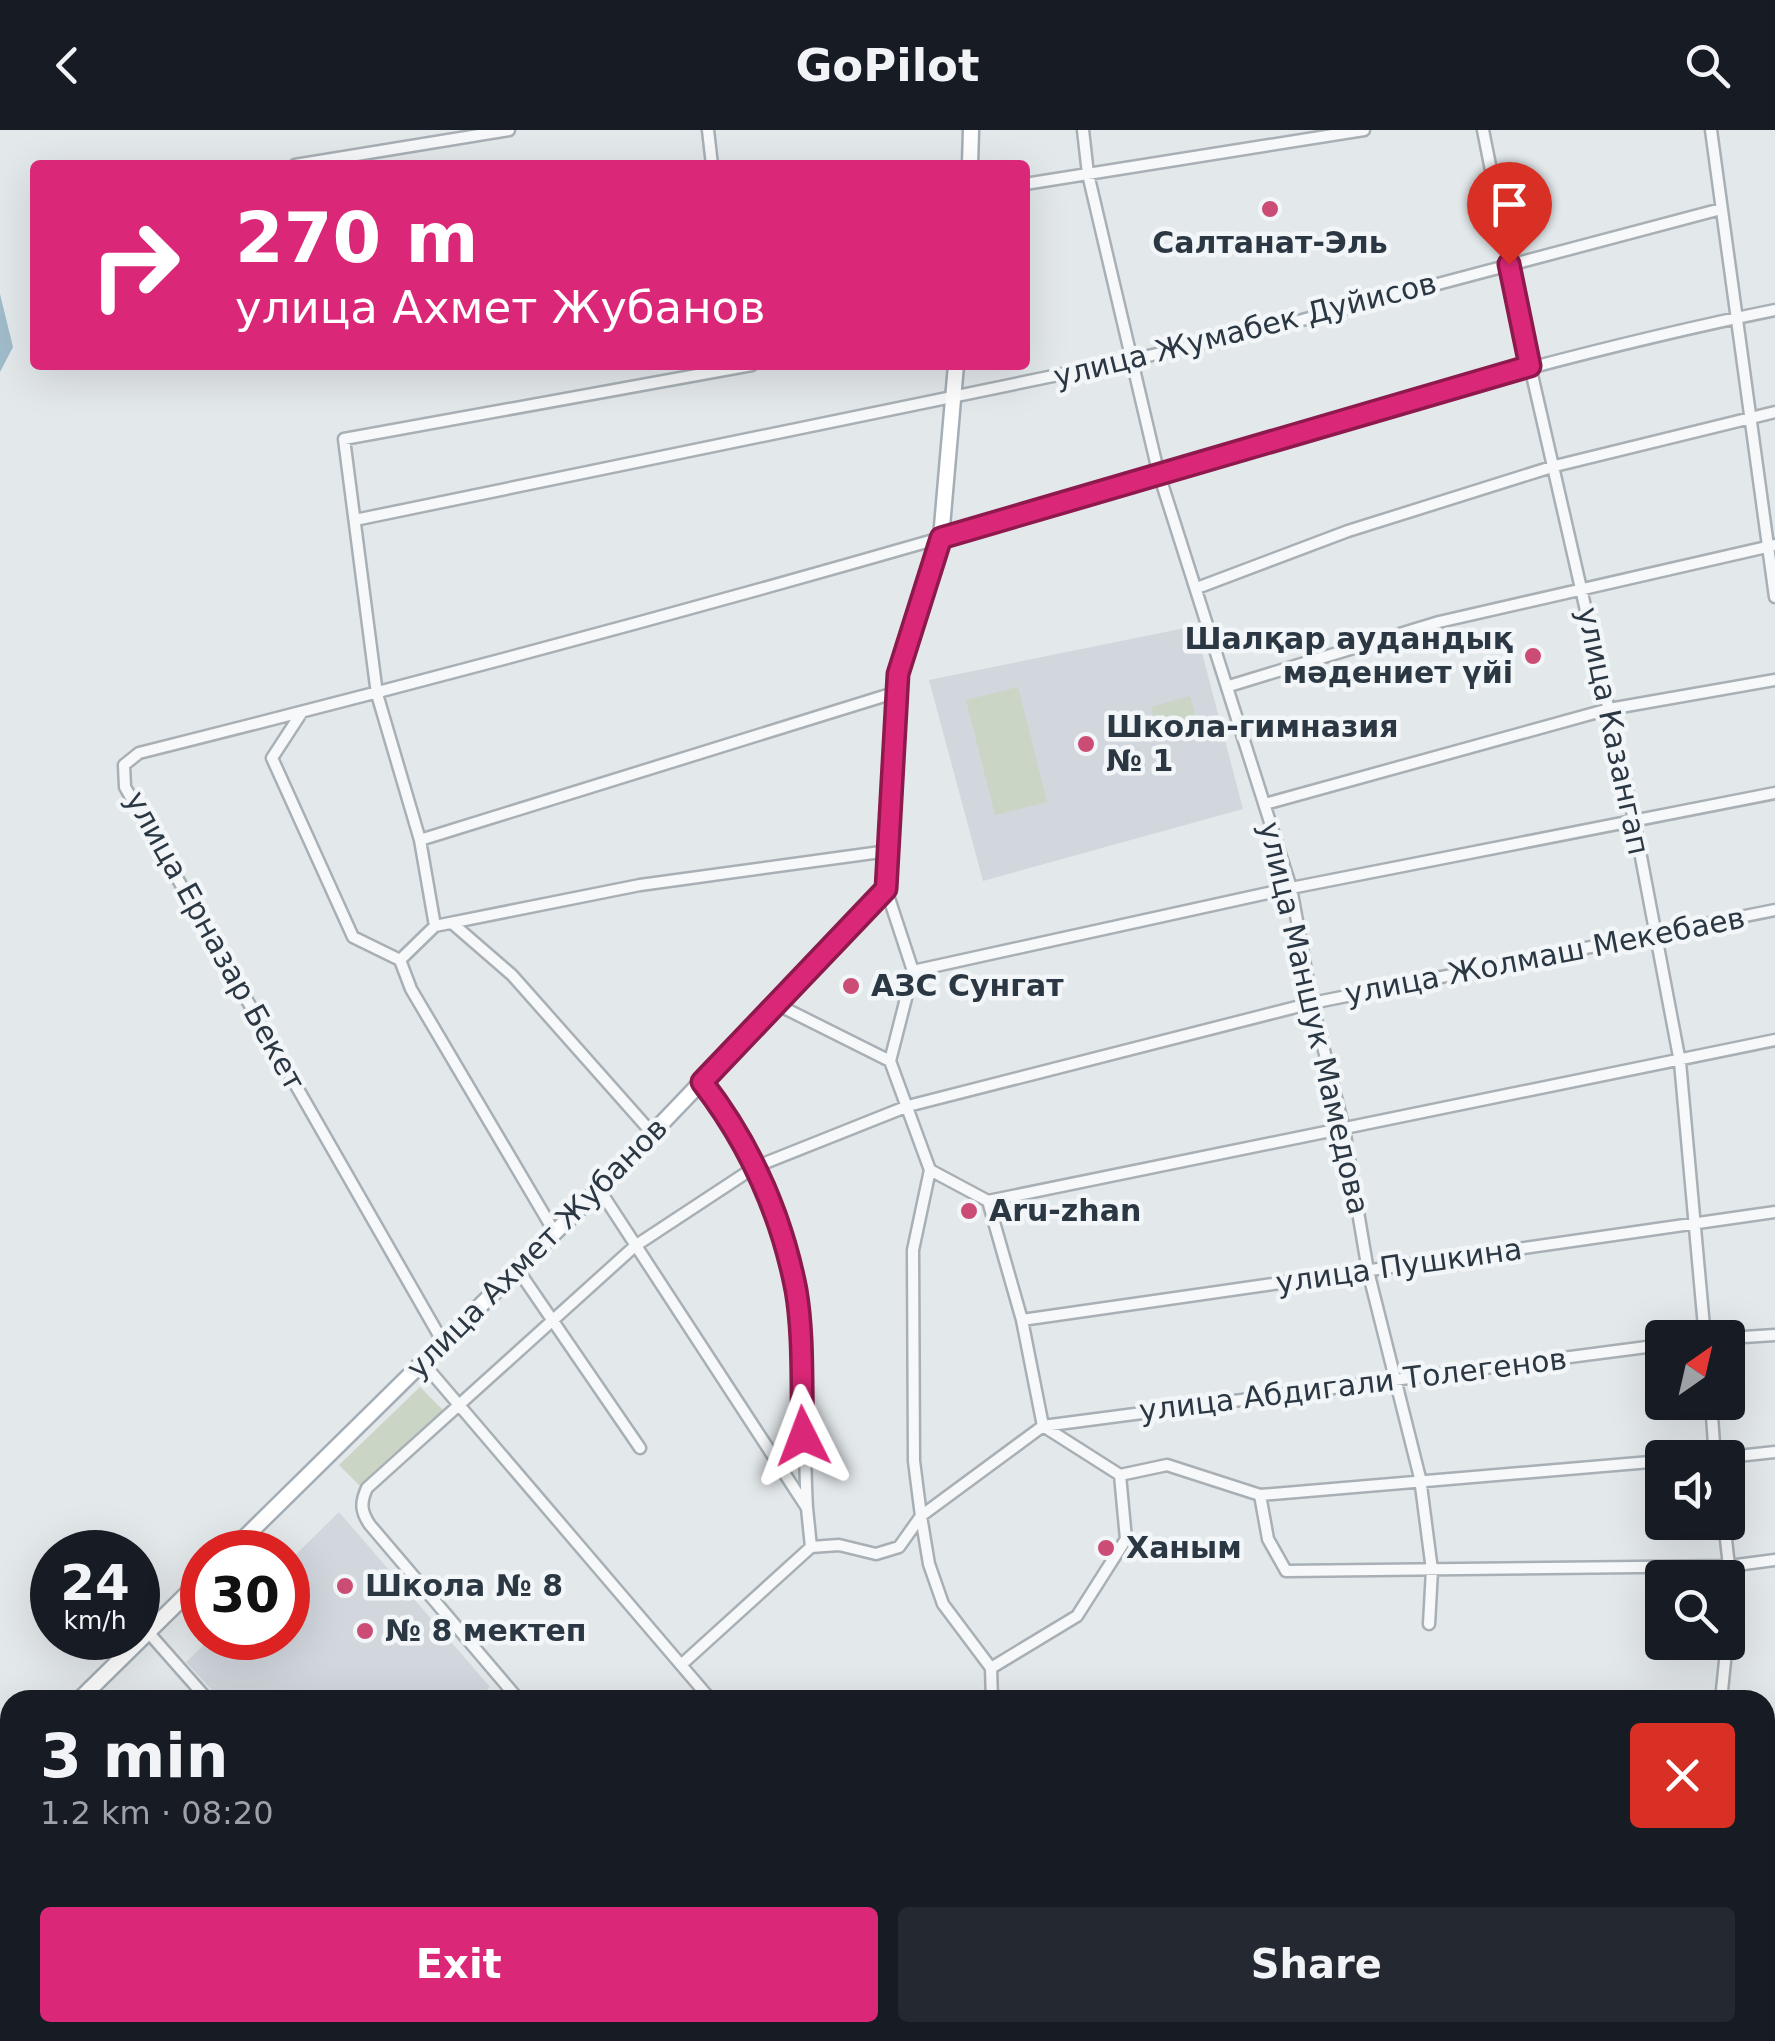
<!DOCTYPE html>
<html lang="en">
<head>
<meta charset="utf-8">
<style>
  :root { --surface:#171b24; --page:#242831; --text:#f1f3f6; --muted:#9ea1a6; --accent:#db2777 }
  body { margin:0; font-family:"DejaVu Sans",sans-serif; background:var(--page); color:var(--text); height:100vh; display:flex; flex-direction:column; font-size:38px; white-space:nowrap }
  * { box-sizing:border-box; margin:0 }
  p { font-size:32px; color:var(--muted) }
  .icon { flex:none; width:55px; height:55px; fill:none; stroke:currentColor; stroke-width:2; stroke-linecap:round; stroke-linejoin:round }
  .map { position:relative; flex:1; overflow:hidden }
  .panel { position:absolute; left:0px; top:1560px; width:1775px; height:352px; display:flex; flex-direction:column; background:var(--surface); border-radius:30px 30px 0 0; box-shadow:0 10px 40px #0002 }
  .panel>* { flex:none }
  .guide { position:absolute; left:30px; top:30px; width:1000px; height:210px; border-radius:10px; box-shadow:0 10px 40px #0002; background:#db2777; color:#fff; overflow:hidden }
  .needle { width:65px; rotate:34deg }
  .fabs { position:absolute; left:1645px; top:1190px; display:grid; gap:20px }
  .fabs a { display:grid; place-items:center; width:100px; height:100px; border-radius:10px; background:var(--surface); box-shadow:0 10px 40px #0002; font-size:50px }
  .speed { position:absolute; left:30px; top:1400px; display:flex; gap:20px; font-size:50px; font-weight:700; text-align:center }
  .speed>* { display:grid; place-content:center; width:130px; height:130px; border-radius:50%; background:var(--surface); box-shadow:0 10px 40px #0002; line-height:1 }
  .speed small { font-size:25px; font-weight:400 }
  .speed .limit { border:15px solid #d22; background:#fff; color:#111 }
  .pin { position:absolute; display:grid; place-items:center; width:85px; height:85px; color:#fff; margin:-102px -42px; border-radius:50% 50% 50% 0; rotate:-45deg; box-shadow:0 0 10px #0007 }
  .pin .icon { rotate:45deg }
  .me { position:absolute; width:110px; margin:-55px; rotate:357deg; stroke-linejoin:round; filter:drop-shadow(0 0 8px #0008) }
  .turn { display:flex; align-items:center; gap:35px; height:210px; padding:0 40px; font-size:45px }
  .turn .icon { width:130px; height:130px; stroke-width:2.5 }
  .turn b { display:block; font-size:70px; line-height:85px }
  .round { display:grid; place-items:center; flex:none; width:105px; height:105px; border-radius:10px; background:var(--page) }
  .headline { display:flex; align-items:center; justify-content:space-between; height:170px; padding:0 40px }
  h1 { font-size:60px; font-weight:700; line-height:75px }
  .action { display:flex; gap:20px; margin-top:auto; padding:20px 40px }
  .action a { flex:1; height:115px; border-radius:10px; background:var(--accent); color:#fff; font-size:40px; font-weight:700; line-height:115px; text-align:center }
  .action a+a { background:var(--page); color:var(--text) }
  header { display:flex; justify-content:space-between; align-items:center; height:130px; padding:0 40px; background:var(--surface); font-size:45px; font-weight:700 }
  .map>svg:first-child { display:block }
</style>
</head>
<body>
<header><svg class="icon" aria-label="back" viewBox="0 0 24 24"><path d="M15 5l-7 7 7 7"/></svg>GoPilot<svg class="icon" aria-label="search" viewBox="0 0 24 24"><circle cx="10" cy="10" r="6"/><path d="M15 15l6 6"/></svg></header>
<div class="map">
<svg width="1775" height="1911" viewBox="0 0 1775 1911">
  <rect width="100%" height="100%" fill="#e3e8eb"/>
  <path fill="#d1d7dd" d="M1195 496 1243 679 983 751 929 550Z
    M339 1382 490 1557 476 1570H221L186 1532 211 1508H288V1432Z"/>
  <path fill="#cbd5c5" d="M1018 557 1047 672 995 685 966 570Z
    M1190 566 1197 591 1158 602 1151 577Z
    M420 1257 443 1280 362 1358 339 1335Z"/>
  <path fill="#a0bbca" d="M0 164 13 217 0 242Z"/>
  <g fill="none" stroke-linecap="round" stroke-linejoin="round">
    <g stroke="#a8b0b5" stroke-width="15">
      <path id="minor" d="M708 0 712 35
        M1083 0 1088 44 1158 341 1291 758 1312 873 1344 999 1368 1141 1420 1348 1432 1440 1429 1494
        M1483 0 1530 236 1634 690 1680 932 1705 1208
        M1711 0 1775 467
        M295 35 509 0
        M1025 54 1364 0
        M752 235 344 309 377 564 420 710 435 796 640 755 888 721
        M355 390 1131 230 1302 190 1721 79
        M1197 458 1348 401 1555 336 1775 282
        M1229 556 1439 492 1775 415
        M302 582 272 628 353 807 400 830
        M1265 674 1609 579 1775 550
        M420 710 897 562
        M886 759 913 841 890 931
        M452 793 512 845 652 1003
        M435 796 400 830 411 859 555 1103
        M913 841 1291 758 1775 663
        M776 874 890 931 930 1040 913 1120 914 1331 921 1386 929 1434 943 1474 991 1538 992 1570
        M702 952C748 1013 783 1085 796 1162 807 1227 803 1311 807 1378
        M930 1040 988 1071 1022 1190 1043 1296 1120 1345 1167 1335 1260 1365 1268 1409 1286 1441 1729 1436 1775 1430
        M599 1059 807 1378 811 1417
        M988 1071 1775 910
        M518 1140 640 1318
        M1022 1190 1775 1082
        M1728 1208 1775 1205
        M444 1214 125 657 124 635 139 623C407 556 673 485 937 409 1216 330 1491 238 1775 180
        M424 1234 711 1570
        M1711 1272 1715 1328
        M1719 1328 1775 1322
        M1260 1365 1662 1331
        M1724 1392 1729 1436 1728 1509
        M148 1502 208 1570
        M681 1535 811 1417 839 1415 876 1424 899 1417 921 1386 1043 1296 1662 1215
        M991 1538 1077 1486 1126 1409 1120 1345
        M519 1570 370 1395C361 1382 360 1373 367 1358L635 1116 755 1037 908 976 1312 873 1775 780
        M1721 1570 1727 1512
        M0 1841 10 1853
        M52 1902 59 1911
        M247 1902 254 1911
        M492 1902 498 1911
        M633 1902 638 1911
        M1412 1902 1415 1911
        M380 1911 390 1902
        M847 1911V1902
        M982 1911V1902
        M1306 1911 1308 1902
        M1565 1911V1902
        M1692 1911 1693 1902"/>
    </g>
    <g stroke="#a3aeb6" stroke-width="19">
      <path id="major" d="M970 35 971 0
        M230 1422 599 1059 886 759 898 544 941 408 956 235
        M79 1570 202 1449
        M0 1649 10 1639"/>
    </g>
    <use href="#minor" stroke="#f6f8f9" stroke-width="10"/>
    <use href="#major" stroke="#fff" stroke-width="14"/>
  </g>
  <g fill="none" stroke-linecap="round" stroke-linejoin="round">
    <g stroke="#8e194d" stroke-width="25">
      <path id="route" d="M803 1306C801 1259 804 1207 796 1160 781 1083 749 1013 702 952L886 759 898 544 941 408 1530 236 1509 134"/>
    </g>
    <use href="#route" stroke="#db2777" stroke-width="18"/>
  </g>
  <g fill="#cb4d75" stroke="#f3f6f8" stroke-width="4">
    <circle cx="1270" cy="79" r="10"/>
    <circle cx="1533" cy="526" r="10"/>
    <circle cx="1086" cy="614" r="10"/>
    <circle cx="851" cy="856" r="10"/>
    <circle cx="969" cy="1081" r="10"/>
    <circle cx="1106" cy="1418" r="10"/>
    <circle cx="345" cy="1456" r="10"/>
    <circle cx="365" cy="1501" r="10"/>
  </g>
  <g text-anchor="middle" stroke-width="9" stroke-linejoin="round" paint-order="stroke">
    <g font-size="30" font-weight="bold" fill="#2b3843" stroke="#f3f6f8" text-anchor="start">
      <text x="1270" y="123" text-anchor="middle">Салтанат-Эль</text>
      <text x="1513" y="519" text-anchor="end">Шалқар аудандық<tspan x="1513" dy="34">мәдениет үйі</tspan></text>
      <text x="1106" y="607">Школа-гимназия<tspan x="1106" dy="34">№ 1</tspan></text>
      <text x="871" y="866">АЗС Сунгат</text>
      <text x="989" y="1091">Aru-zhan</text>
      <text x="1126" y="1428">Ханым</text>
      <text x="365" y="1466">Школа № 8</text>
      <text x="385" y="1511">№ 8 мектеп</text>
    </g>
    <g font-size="30" fill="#2b3843" stroke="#f3f6f8">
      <text transform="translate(1245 200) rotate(-14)" y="10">улица Жумабек Дуйисов</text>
      <text transform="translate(1613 601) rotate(78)" y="10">улица Казангап</text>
      <text transform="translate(215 811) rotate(61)" y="10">улица Ерназар Бекет</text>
      <text transform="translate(1545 826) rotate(-11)" y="10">улица Жолмаш Мекебаев</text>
      <text transform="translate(1314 888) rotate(77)" y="10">улица Маншук Мамедова</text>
      <text transform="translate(537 1118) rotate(-45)" y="10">улица Ахмет Жубанов</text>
      <text transform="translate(1399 1136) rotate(-8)" y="10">улица Пушкина</text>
      <text transform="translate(1353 1255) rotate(-7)" y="10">улица Абдигали Толегенов</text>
    </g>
  </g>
</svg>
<div class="fabs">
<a><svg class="needle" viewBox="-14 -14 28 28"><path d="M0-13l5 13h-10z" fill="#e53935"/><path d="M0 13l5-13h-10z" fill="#9ea1a6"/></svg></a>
<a><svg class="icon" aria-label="sound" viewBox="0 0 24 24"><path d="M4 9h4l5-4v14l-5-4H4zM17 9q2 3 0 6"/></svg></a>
<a><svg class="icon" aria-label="search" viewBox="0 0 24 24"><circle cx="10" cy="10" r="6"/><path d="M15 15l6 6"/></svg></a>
</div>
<div class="speed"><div>24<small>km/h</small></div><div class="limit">30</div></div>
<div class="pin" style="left:1509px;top:134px;background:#d93025"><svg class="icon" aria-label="arrive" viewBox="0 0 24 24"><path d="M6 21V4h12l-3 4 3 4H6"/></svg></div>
<svg class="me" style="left:803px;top:1306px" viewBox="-20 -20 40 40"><path d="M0-17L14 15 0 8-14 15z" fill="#db2777" stroke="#fff" stroke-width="4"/></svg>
<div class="guide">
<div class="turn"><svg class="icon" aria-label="right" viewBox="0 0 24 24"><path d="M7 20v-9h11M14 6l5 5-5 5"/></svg><div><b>270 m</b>улица Ахмет Жубанов</div></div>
</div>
<section class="panel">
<div class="headline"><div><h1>3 min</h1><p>1.2 km · 08:20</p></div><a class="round" style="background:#d93025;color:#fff"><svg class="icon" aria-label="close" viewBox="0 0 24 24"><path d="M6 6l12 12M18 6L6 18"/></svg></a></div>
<div class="action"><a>Exit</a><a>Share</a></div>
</section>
</div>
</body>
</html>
